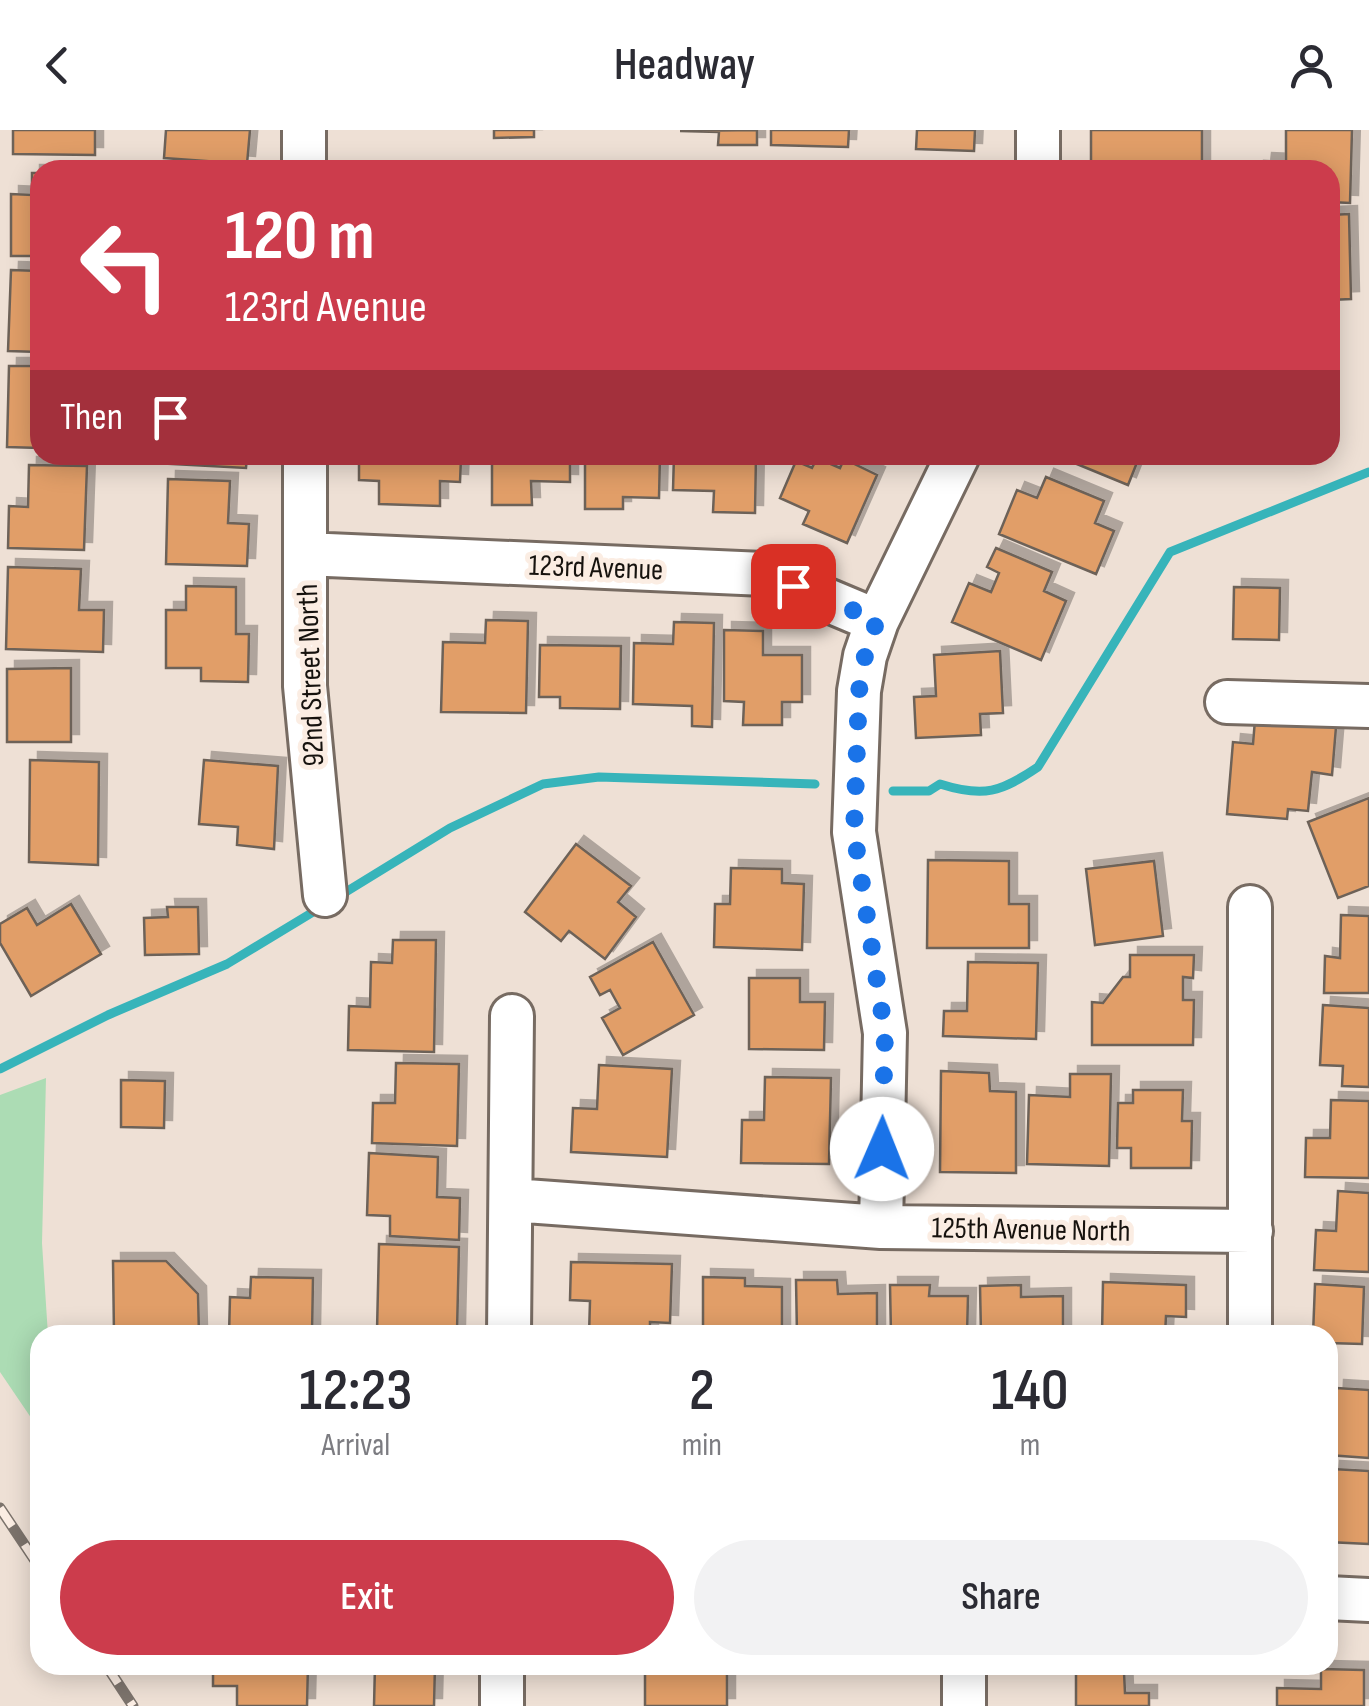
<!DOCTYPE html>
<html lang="en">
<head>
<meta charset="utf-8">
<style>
  :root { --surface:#fff; --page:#f2f2f3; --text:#2b2b33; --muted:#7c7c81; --accent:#cc3c4c }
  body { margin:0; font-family:"Sofia Sans Condensed",sans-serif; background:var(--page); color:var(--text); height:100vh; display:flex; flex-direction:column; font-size:38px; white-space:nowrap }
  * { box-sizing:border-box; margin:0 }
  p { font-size:32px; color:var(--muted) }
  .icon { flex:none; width:55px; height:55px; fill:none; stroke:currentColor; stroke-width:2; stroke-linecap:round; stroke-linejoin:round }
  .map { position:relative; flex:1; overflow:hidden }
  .panel { position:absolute; left:30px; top:1195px; width:1308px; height:350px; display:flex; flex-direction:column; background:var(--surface); border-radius:30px; box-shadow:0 5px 25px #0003 }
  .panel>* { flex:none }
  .hud { position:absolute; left:30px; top:30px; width:1310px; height:305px; border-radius:30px; box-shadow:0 5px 25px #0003; background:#cc3c4c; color:#fff; overflow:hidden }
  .pin { position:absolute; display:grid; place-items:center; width:85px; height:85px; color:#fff; margin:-42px; border-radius:20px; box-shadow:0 5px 15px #0006 }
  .me { position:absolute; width:110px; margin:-55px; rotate:1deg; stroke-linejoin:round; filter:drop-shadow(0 0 8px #0008) }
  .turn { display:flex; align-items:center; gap:35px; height:210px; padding:0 30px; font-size:45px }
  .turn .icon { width:130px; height:130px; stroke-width:2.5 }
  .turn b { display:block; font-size:70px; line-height:85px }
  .then { display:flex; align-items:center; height:95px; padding:0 30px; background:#0003; gap:20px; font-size:38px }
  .eta { display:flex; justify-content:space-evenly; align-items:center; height:170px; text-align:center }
  .eta b { font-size:60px; font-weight:600; line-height:70px }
  .primary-button { display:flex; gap:20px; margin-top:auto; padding:20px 30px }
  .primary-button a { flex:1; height:115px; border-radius:60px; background:var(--accent); color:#fff; font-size:40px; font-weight:600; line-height:115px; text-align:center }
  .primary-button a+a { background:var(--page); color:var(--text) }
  header { display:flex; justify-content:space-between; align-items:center; height:130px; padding:0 30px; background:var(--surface); font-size:45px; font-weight:600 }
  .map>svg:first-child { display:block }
</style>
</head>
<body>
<header><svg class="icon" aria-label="back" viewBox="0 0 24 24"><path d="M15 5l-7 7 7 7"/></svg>Headway<svg class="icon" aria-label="person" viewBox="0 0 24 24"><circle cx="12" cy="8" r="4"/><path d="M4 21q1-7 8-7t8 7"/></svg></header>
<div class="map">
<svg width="1369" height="1576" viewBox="0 0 1369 1576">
  <defs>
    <filter id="shadow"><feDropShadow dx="8" dy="-8" stdDeviation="0" flood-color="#0004"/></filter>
  </defs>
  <rect width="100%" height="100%" fill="#eee0d5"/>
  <path fill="#acdcb4" d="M46 948 42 1113 48 1205H40V1301L0 1242V965Z"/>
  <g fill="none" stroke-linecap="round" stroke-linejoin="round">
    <path stroke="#37b4ba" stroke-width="9" d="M893 661H929L940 654C984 668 1001 662 1038 637L1170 422 1369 342
      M336 768 450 698 543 654 599 647 815 654
      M0 939 108 885 227 834 323 776"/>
  </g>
  <path fill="#e19e67" stroke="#6d6259" stroke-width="2.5" filter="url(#shadow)" d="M13 0H95V25L13 24Z
    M166 0H250L247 34 164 28Z
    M494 0H534V7L494 8Z
    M757 0V15H718L719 2 680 1Z
    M771 0H849L848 17 771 15Z
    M917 0H975L974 21 916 19Z
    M1091 0H1202V40H1091Z
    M1286 0H1352L1350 73 1330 72V40H1263L1264 31 1286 32Z
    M32 43H40V126H11V64L32 65Z
    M1349 84 1351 169 1330 170V85Z
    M11 140 40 141V222L8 221Z
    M9 236H40V318L7 317Z
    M155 325H247L246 338 155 333Z
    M359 325 461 328 460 352 440 351V376L379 374V351L359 350Z
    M492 325H570V352L531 351 532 375H492Z
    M585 325H660L659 368 623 367V379H585Z
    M674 325H756L755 383 713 382 714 361 673 360Z
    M1055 325H1140L1128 355Z
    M817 328 840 338 844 329 877 345 847 413 803 394 809 381 780 368 796 331 812 338Z
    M29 335 87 336 84 420 8 418 9 376 28 377Z
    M1046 347 1104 371 1095 393 1114 401 1096 444 999 404 1017 360 1037 368Z
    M168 349 230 351 228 393 249 394 247 436 166 434Z
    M996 418 1052 442 1044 461 1066 471 1041 530 952 492 969 453 991 462 999 443 987 437Z
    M8 437 81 439 79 480H104L103 522 6 519Z
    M186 456 236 457V504H249L248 552 201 551V538H166V480H186Z
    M1234 457 1280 458 1279 510 1233 509Z
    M486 490 528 491 526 583 441 582 443 512 485 513Z
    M674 492 714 493 712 597 692 596V576L633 574 634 513 673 514Z
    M724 500 763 501V525H802V572H782V595H743L744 572 724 571Z
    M540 515 621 516 620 579 560 578V567H539Z
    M1000 521 1003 583 980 584 981 605 916 608 914 567 936 566 934 525Z
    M71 538V612H7V539Z
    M1255 590 1336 597 1332 645 1312 642 1308 681 1288 679 1287 689 1227 684 1233 612 1253 614Z
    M30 630 99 632 98 735 29 732Z
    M204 630 278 636 274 719 237 715 238 697 199 694Z
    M1369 668V756L1338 768 1308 692Z
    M576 714 631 756 618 772 636 787 605 829 569 801 561 811 525 782Z
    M928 730 1009 731V774H1029V818H927Z
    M1154 731 1163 806 1095 815 1086 739Z
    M731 738 782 739V753L804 754 802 820 714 817 715 774H730Z
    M71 774 101 824 31 866 0 813V794L27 778 37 795Z
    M167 777H198L199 824 145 825 144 788 168 787Z
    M1341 785 1369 786V863H1324L1325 826 1340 828Z
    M393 810H436L434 922 348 920 349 876 370 877 371 832 392 833Z
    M653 812 694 885 623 925 602 888 620 878 610 860 600 865 590 847Z
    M1130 825H1194L1193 848 1183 847V870H1194L1193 915H1092V872L1103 873 1123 847H1130Z
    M968 832 1038 833 1036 909 943 906 944 881H967Z
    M749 848H800V872H825L824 920 749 919Z
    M1323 875 1369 878V957L1342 956 1343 936 1320 935Z
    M396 933 459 934 457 1016 372 1013 373 973H395Z
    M599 935 672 939 667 1027 571 1022 573 978 597 979Z
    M941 941 989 943 990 961 1016 962V1043L940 1042Z
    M1070 944H1111L1109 1036 1027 1034 1029 965 1070 967Z
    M765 947 831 948 829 1034 741 1033 742 990H764Z
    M121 950 165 951 164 998 121 997Z
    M1133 960H1183L1182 991H1192L1191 1038H1131V1018H1117L1118 973H1133Z
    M1331 970 1369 971V1048L1305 1047 1306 1008H1330Z
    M369 1023 438 1027 437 1067 460 1068 459 1110 390 1106V1086L367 1085Z
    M1338 1061 1369 1063V1142L1314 1140 1316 1100 1336 1101Z
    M379 1114 459 1117 457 1202 377 1201Z
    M113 1131H166L198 1164 199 1205H114Z
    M571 1132 672 1134 670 1193 650 1192V1205H589L590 1171 570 1170Z
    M251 1147 313 1148 312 1205H229L230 1167 250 1168Z
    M703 1147 745 1148V1156L782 1157V1205H703Z
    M796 1150H837L838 1164 877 1163V1205H797Z
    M1103 1152 1186 1155V1187L1166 1186 1165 1205H1102Z
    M1315 1154 1364 1157 1362 1214 1328 1213V1205H1313Z
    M890 1155H930L929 1166H968L967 1205H891Z
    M1021 1155V1167L1063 1166V1205H981L980 1156Z
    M1336 1258 1369 1260V1328L1328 1325V1281H1335Z
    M1332 1339 1369 1341V1414L1328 1412V1364H1330Z
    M213 1535H308L307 1576H237V1556H213Z
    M375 1535H435L434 1576H374Z
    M645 1535H686V1541H727V1576H645Z
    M1321 1539 1364 1540V1576H1277V1558L1321 1559Z
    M1076 1542H1124L1125 1563H1149V1576H1076Z"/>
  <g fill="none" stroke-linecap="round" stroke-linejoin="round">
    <g stroke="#776b62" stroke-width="48">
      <path id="minor" d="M1038 0V40
        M304 40V0
        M305 325V556L325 765
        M305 424 765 444 877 491
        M1227 572 1369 576
        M512 1070 881 1097 1251 1101
        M881 1097 885 903 854 702 859 561 865 526 877 491 958 325
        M509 1205 512 886
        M1250 1205V777
        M1328 1468 1369 1470
        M502 1576V1535
        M964 1576V1535"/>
    </g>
    <use href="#minor" stroke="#fff" stroke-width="42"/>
    <g stroke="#7c736c" stroke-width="11">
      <path id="rail" d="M0 1378 40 1438
        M106 1535 133 1576"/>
    </g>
    <use href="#rail" stroke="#fbede3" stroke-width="8" stroke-dasharray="22" stroke-linecap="butt"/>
  </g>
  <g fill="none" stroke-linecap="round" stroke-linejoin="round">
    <path stroke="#1a73e8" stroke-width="18" stroke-dasharray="0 32.4" d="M793 456 877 490 865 526 859 561 854 702 885 903 882 1019"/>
  </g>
  <g text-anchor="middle" stroke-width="10" stroke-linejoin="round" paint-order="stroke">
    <g font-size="30" fill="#16120e" stroke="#fbede3">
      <text transform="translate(596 437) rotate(2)" y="10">123rd Avenue</text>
      <text transform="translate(310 545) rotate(-92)" y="10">92nd Street North</text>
      <text transform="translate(1031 1099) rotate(1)" y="10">125th Avenue North</text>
    </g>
  </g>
</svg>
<div class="pin" style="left:793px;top:456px;background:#d93025"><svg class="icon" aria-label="arrive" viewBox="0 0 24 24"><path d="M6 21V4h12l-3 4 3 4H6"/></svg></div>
<svg class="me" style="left:882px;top:1019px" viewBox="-20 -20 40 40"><circle r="19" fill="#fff"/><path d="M0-13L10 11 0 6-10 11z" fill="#1a73e8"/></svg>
<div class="hud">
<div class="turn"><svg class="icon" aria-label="left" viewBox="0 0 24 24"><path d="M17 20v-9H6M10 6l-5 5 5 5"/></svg><div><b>120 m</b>123rd Avenue</div></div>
<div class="then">Then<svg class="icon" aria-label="arrive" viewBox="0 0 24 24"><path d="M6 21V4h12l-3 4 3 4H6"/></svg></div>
</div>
<section class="panel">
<div class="eta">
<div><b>12:23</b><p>Arrival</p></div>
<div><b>2</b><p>min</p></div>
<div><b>140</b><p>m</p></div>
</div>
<div class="primary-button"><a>Exit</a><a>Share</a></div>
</section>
</div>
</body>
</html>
